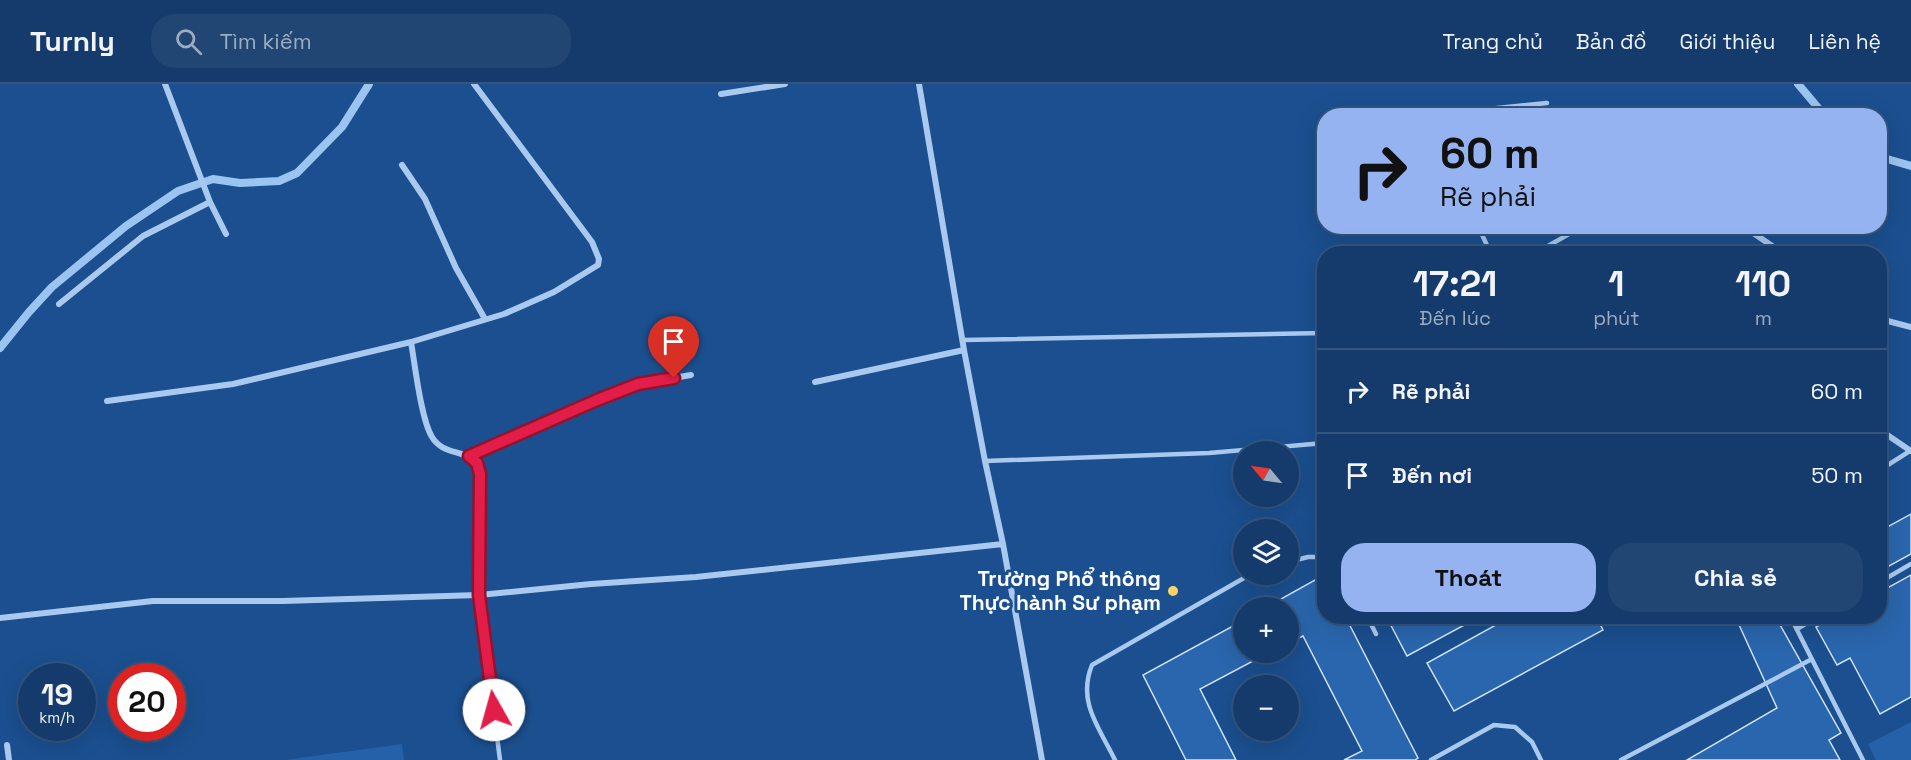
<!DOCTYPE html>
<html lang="vi">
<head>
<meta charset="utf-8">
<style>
  :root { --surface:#143b6b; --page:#214673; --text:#f1f3f6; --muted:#9dadc1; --line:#33557e; --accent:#95b2f1 }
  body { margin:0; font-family:"Space Grotesk",sans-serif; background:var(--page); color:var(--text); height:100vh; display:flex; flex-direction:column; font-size:22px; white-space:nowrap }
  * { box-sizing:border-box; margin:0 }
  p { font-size:20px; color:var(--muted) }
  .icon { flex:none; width:33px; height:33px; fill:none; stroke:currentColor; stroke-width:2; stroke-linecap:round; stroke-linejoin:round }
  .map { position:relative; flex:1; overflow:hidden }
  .sheet { position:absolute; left:1317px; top:162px; width:570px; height:378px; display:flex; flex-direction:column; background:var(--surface); border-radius:24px; box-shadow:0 6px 24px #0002,0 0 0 2px var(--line) }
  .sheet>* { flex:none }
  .top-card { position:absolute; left:1317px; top:24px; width:570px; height:126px; border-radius:24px; box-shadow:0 6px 24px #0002,0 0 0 2px var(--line); background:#95b2f1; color:#111; overflow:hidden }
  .needle { width:39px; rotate:299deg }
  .controls { position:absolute; left:1233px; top:357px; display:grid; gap:12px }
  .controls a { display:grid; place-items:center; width:66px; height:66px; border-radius:50%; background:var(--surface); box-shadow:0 6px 24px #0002,0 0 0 2px var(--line); font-size:30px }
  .speed { position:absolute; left:18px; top:579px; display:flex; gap:12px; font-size:30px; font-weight:700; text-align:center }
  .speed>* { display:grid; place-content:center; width:78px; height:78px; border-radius:50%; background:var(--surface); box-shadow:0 6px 24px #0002,0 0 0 2px var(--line); line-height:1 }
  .speed small { font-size:15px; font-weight:400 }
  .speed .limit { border:9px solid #d22; background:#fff; color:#111 }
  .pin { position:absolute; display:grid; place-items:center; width:51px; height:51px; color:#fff; margin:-62px -26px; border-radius:50% 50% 50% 0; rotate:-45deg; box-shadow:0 0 6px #0007 }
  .pin .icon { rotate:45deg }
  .me { position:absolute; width:66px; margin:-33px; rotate:353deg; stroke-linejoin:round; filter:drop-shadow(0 0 4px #0008) }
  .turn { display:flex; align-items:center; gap:21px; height:126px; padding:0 24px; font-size:27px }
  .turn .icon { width:78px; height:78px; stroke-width:2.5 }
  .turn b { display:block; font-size:42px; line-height:51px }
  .eta { display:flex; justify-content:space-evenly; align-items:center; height:102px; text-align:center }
  .eta b { font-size:36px; font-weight:700; line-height:42px }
  .button { display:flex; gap:12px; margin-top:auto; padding:12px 24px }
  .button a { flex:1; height:69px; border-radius:24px; background:var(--accent); color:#111; font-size:24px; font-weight:700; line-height:69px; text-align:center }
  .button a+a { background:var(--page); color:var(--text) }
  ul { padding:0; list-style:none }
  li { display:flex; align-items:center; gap:18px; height:84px; padding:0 24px; border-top:2px solid var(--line) }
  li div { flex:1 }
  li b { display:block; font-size:22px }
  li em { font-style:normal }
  header { display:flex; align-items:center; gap:36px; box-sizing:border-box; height:84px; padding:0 30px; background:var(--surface); border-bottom:2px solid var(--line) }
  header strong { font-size:28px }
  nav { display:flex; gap:33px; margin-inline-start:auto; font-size:21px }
  .search { width:420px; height:54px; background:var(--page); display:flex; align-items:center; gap:15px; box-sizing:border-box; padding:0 21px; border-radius:24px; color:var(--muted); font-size:22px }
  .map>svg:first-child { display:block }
</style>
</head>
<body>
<header>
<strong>Turnly</strong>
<div class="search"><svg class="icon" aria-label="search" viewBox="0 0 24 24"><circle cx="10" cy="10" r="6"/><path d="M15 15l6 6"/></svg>Tìm kiếm</div>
<nav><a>Trang chủ</a><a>Bản đồ</a><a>Giới thiệu</a><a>Liên hệ</a></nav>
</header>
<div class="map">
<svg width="1911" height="676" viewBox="0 0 1911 676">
  <rect width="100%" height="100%" fill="#1b4f8f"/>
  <path fill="#2461a8" d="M1911 638V676H1876L1868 660Z
    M402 660 404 676H285Z"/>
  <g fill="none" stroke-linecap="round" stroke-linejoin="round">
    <path stroke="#9cc4f0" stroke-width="8" d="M1798 0 1825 32
      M1880 73 1911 82
      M0 264 29 228 52 203 126 142 178 107 213 95 240 99 279 97 297 89 342 43 369 0"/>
  </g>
  <path fill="#2a66ad" stroke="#cfe3fa" stroke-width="1.5" d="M1911 430V470L1880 487V447Z
    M1324 491V532H1345L1418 674 1415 676H1344L1362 667 1303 552 1288 559V524H1265Z
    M1911 491V613L1880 630 1850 574 1837 581 1816 543 1836 532H1880V508Z
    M1386 532H1481L1407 572Z
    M1512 532H1596L1603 546 1454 627 1427 579Z
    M1735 532H1775L1841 649 1829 656 1840 676H1687L1777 624Z
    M1244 536V568H1270L1200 605 1236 676H1186L1143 591Z"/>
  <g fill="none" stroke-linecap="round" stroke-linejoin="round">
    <path stroke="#a9c9ee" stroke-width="4.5" d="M1448 32 1450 29 1547 19 1478 26
      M1478 142 1491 170
      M1534 170 1583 142
      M964 256 1324 249
      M985 377 1209 369 1324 359
      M1880 386 1910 367
      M1288 478 1308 473H1324
      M1880 498 1911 480
      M479 511 500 676
      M1367 532 1376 550
      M1790 532 1863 676
      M1797 545 1819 532
      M1115 676C1099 643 1077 618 1092 581L1251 490
      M1431 676 1494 641 1515 643 1532 658 1541 676
      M1621 676 1812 575"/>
    <path stroke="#a9c9ee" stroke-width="6" d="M165 0 210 118 226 150
      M919 0 964 266 985 377 1003 460 1042 676
      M721 10 785 0
      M402 81 425 115 456 184 485 235
      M1743 142 1784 170
      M59 220 143 152 210 118
      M1880 235 1911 243
      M411 258C415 281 421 335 432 353 445 375 474 362 480 389L479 511
      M815 298 964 266
      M107 317 233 300 411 258 504 230 554 208 598 181 599 175 592 158 474 0
      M1880 346 1911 367
      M469 372 597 316 638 300 691 291
      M0 534 153 517H283L479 511 591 500 696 493 1003 460
      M7 661 9 676"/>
  </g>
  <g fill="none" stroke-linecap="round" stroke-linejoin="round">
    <g stroke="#92132f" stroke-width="15">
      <path id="route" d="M494 626 479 511 480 390 477 379 469 372 597 316 638 300 674 294"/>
    </g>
    <use href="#route" stroke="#e11d48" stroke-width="10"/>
  </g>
  <circle fill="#ffd166" stroke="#1b4f8f" stroke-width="2" cx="1173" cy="507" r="6"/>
  <g text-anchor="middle" stroke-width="6" stroke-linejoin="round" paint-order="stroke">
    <g font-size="21" font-weight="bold" fill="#fff" stroke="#1b4f8f" text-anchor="end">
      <text x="1161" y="502">Trường Phổ thông<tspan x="1161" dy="24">Thực hành Sư phạm</tspan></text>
    </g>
  </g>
</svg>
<div class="controls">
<a><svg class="needle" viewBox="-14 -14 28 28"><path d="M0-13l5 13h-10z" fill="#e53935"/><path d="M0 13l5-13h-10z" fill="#9dadc1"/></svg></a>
<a><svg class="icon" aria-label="layers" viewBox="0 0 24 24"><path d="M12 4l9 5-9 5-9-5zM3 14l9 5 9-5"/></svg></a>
<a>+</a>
<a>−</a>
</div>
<div class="speed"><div>19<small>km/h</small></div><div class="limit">20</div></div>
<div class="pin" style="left:674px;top:294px;background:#d93025"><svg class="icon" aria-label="arrive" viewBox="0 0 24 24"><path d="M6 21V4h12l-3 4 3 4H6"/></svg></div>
<svg class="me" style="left:494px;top:626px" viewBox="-20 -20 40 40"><circle r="19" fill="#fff"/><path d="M0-13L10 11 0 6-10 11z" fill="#e11d48"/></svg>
<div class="top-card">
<div class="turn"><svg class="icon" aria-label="right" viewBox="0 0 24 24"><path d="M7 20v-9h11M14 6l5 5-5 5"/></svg><div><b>60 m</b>Rẽ phải</div></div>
</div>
<section class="sheet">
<div class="eta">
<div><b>17:21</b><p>Đến lúc</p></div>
<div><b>1</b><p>phút</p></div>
<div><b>110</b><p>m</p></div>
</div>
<ul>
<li><svg class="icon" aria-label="right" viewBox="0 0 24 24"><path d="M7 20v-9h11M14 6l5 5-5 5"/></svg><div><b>Rẽ phải</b></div><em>60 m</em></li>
<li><svg class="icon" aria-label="arrive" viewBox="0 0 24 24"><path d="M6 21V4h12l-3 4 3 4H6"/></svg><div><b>Đến nơi</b></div><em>50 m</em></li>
</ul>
<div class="button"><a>Thoát</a><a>Chia sẻ</a></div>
</section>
</div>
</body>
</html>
